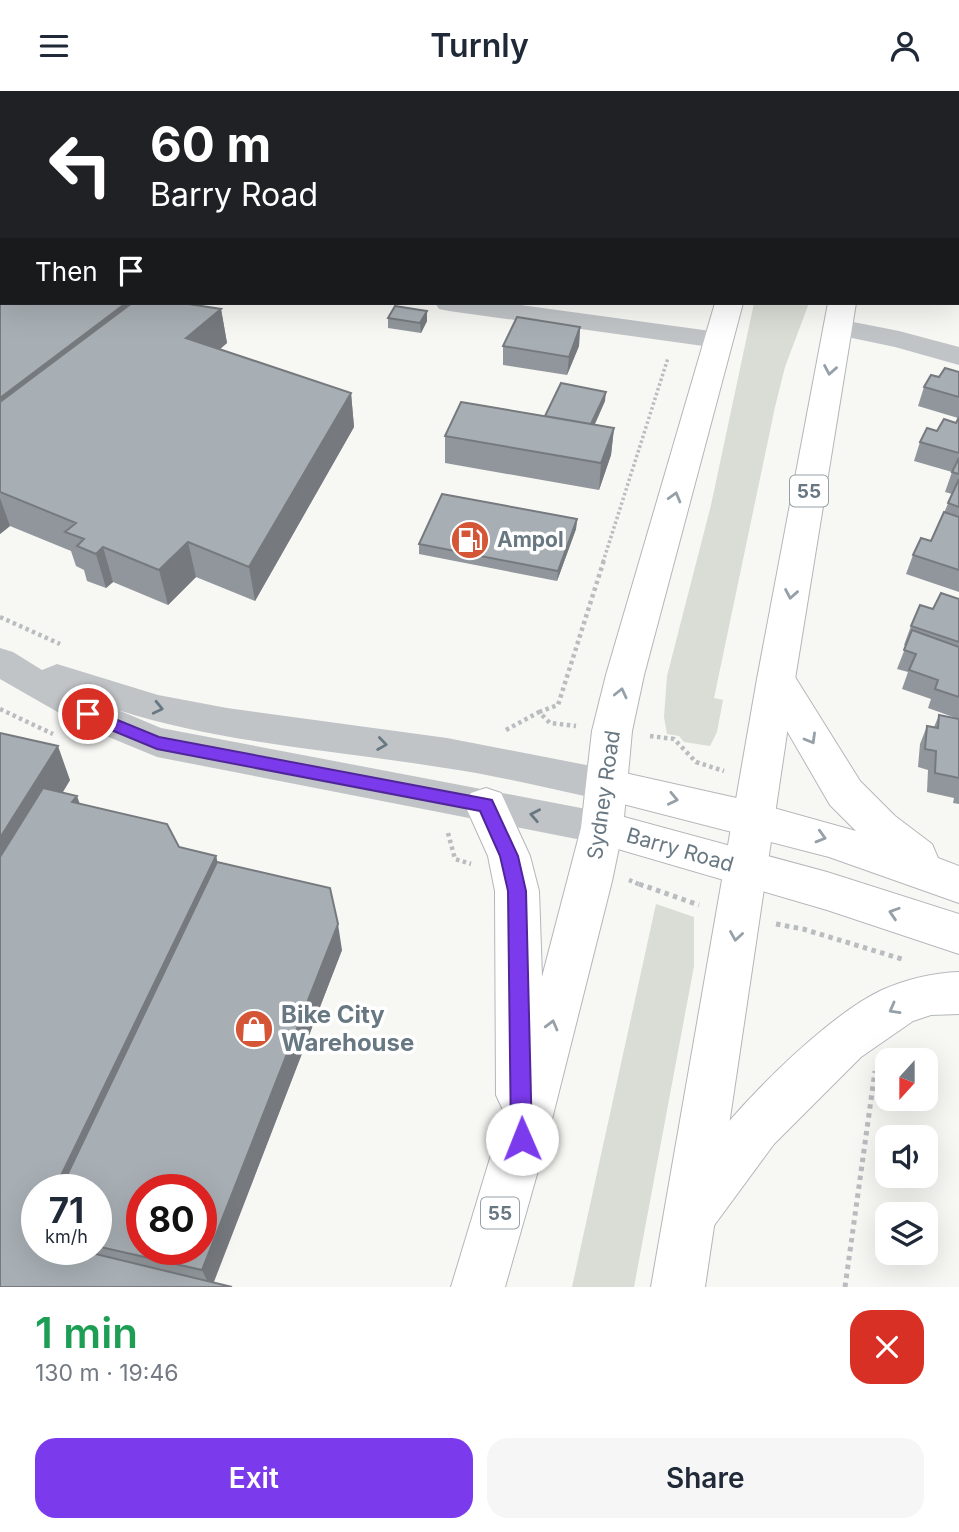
<!DOCTYPE html>
<html lang="en">
<head>
<meta charset="utf-8">
<style>
  :root { --surface:#fff; --page:#f6f6f7; --text:#1f2937; --muted:#747a83; --accent:#7c3aed }
  body { margin:0; font-family:Inter,sans-serif; background:var(--page); color:var(--text); height:100vh; display:flex; flex-direction:column; font-size:26px; white-space:nowrap }
  * { box-sizing:border-box; margin:0 }
  p { font-size:23px; color:var(--muted) }
  .icon { flex:none; width:38px; height:38px; fill:none; stroke:currentColor; stroke-width:2; stroke-linecap:round; stroke-linejoin:round }
  .map { position:relative; height:1196px; overflow:hidden }
  .drawer { display:flex; flex-direction:column; background:var(--surface); flex:1 }
  .drawer>* { flex:none }
  .guide { position:absolute; left:0px; top:0px; width:959px; height:214px; box-shadow:0 7px 28px #0002; background:#202124; color:#fff; overflow:hidden }
  .needle { width:46px; rotate:201deg }
  .fabs { position:absolute; left:875px; top:957px; display:grid; gap:14px }
  .fabs a { display:grid; place-items:center; width:63px; height:63px; border-radius:14px; background:var(--surface); box-shadow:0 7px 28px #0002; font-size:35px }
  .speed { position:absolute; left:21px; top:1083px; display:flex; gap:14px; font-size:35px; font-weight:700; text-align:center }
  .speed>* { display:grid; place-content:center; width:91px; height:91px; border-radius:50%; background:var(--surface); box-shadow:0 7px 28px #0002; line-height:1 }
  .speed small { font-size:18px; font-weight:400 }
  .speed .limit { border:10px solid #d22; background:#fff; color:#111 }
  .pin { position:absolute; display:grid; place-items:center; width:60px; height:60px; color:#fff; margin:-30px; border:4px solid #fff; border-radius:50%; box-shadow:0 2px 7px #0007 }
  .me { position:absolute; width:77px; margin:-38px; rotate:359deg; stroke-linejoin:round; filter:drop-shadow(0 0 5px #0008) }
  .turn { display:flex; align-items:center; gap:24px; height:147px; padding:0 35px; font-size:32px }
  .turn .icon { width:91px; height:91px; stroke-width:2.5 }
  .turn b { display:block; font-size:49px; line-height:60px }
  .then { display:flex; align-items:center; height:66px; padding:0 35px; background:#0003; gap:14px; font-size:26px }
  .round { display:grid; place-items:center; flex:none; width:74px; height:74px; border-radius:21px; background:var(--page) }
  .head { display:flex; align-items:center; justify-content:space-between; height:119px; padding:0 35px }
  h1 { font-size:42px; font-weight:600; line-height:52px; color:#1e9e55 }
  .cta { display:flex; gap:14px; margin-top:auto; padding:14px 35px }
  .cta a { flex:1; height:80px; border-radius:21px; background:var(--accent); color:#fff; font-size:28px; font-weight:600; line-height:80px; text-align:center }
  .cta a+a { background:var(--page); color:var(--text) }
  header { display:flex; justify-content:space-between; align-items:center; height:91px; padding:0 35px; background:var(--surface); font-size:32px; font-weight:600 }
  .map>svg:first-child { display:block }
</style>
</head>
<body>
<header><svg class="icon" aria-label="menu" viewBox="0 0 24 24"><path d="M4 6h16M4 12h16M4 18h16"/></svg>Turnly<svg class="icon" aria-label="person" viewBox="0 0 24 24"><circle cx="12" cy="8" r="4"/><path d="M4 21q1-7 8-7t8 7"/></svg></header>
<div class="map">
<svg width="959" height="1196" viewBox="0 0 959 1196">
  <rect width="100%" height="100%" fill="#f7f7f4"/>
  <path fill="#d9ddd5" d="M754 212H809L785 276 775 316 714 607 723 609 717 641 710 655 684 651 679 645 667 643 664 626 667 585 711 414Z
    M656 813 694 826V875L634 1196H572Z"/>
  <g fill="none" stroke-linecap="round" stroke-linejoin="round">
    <g stroke="#b4b8bb" stroke-width="2">
      <path id="major" d="M776 574 790 578 860 690 895 725 932 753 938 767 959 775V812L829 766 592 705 586 694 592 683 607 678 741 708 856 740 830 714 757 588 762 578Z
        M602 720 827 781 959 823V863L827 819 587 749 581 737 587 725Z
        M959 881V923L931 924 913 930 861 966 774 1053 710 1140 692 1148 674 1140 666 1122C693 1056 817 929 882 899 907 888 932 882 959 881Z"/>
    </g>
    <g stroke="#b3b7b9" stroke-width="2">
      <path id="highway" d="M777 0H799V2H777Z
        M867 0H889V2H867Z
        M715 212H743L644 584 632 640 623 737 612 790 547 1048 505 1196H451L504 1021 496 1004 495 800 488 765 465 714 471 702 486 697 501 702 530 765 539 800 542 886 581 737 592 640 606 584Z
        M828 212H856L795 588 705 1196H651L757 588Z"/>
    </g>
    <path stroke="#babdbf" stroke-width="3.5" stroke-dasharray="2.5 2.5" stroke-linecap="butt" d="M603 471 668 267"/>
    <path stroke="#babdbf" stroke-width="4.5" stroke-dasharray="3.5 3.5" stroke-linecap="butt" d="M0 526 60 553
      M0 618 53 643
      M539 621 558 614 604 469
      M506 639 539 621 550 632 576 635
      M650 645 674 648 696 671 724 680
      M448 742 455 768 471 773
      M629 789 643 795"/>
    <path stroke="#babdbf" stroke-width="5" stroke-dasharray="4.5 4.5" stroke-linecap="butt" d="M639 793 699 814
      M776 833 803 838 905 869
      M845 1196 875 980"/>
    <path fill="#c0c4c7" fill-rule="evenodd" d="M524 0H547L523 2Z
      M592 0H615L591 2Z
      M656 0H678L655 2Z
      M696 0H718L695 2Z
      M730 0H757L758 2H731Z
      M957 27 959 28V42L957 41Z
      M435 212H507L718 241 728 243 732 249 728 255 718 257 449 220 439 218Z
      M838 228 899 240 959 256V274L895 256 828 242 824 236 828 230Z
      M0 557 13 561 42 579 57 573 158 604 227 617 447 647 607 678 621 683 627 694 621 705 607 710C553 698 499 685 445 677 336 659 223 653 118 619L161 637 602 721 616 725 622 737 616 749 602 753 157 666 82 635 0 588Z"/>
    <use href="#major" fill="#fff" fill-rule="evenodd"/>
    <use href="#highway" fill="#fff" fill-rule="evenodd"/>
  </g>
  <path fill="#90969b" fill-rule="evenodd" d="M458 0H514V2H458Z
    M562 0H592L591 1 588 0V2H563L567 1Z
    M622 0H654L621 2Z
    M670 0H686L685 2H670Z
    M0 71 2 212H127V215L221 218 227 252 220 258 351 302 354 336 255 510 196 486 168 514 113 491 106 497 87 490 84 479 76 475 71 460 10 435 0 443Z
    M427 220V230L421 242 388 237V227Z
    M580 236 579 255 567 284 503 274V255Z
    M959 281V501L906 483 913 464 931 450 944 422 952 403 945 401 952 381 914 370 920 351 956 332 958 327 918 315 924 296 939 286Z
    M605 310 595 333 614 337 611 364 599 399 445 372V345L545 325Z
    M577 428 576 438 557 490 419 463V453Z
    M959 508V628L928 617 931 608 902 598 908 581 897 578 906 555 904 554 911 535 933 518Z
    M939 624 959 628V713L953 712 954 707 927 701 928 679 918 676 920 653 927 635 934 636Z
    M0 642 70 689 63 701 80 713 179 756 216 765 217 771 342 859 213 1192 0 1196ZM37 1099H96V1158H37Z"/>
  <path fill="#767a7e" d="M0 0H27L24 2H2V15L0 16Z
    M54 0H71L68 2H51Z
    M2 30V41L0 42V31Z
    M2 143V182L0 184V144Z
    M127 212 134 245 0 350V307Z
    M221 218 227 252 193 281 186 247Z
    M427 220V230L421 242 420 232Z
    M580 236 579 255 567 284 569 266Z
    M606 301 605 310 588 348 589 339Z
    M351 302 354 336 255 510 249 476Z
    M614 337 611 364 599 399 601 372Z
    M0 407 10 435 0 443Z
    M577 428 576 438 557 490 558 480Z
    M188 451 196 486 168 514 159 479Z
    M103 456 113 491 106 497 96 463Z
    M58 655 70 689 0 805V747Z
    M77 705 89 738 72 711Z
    M216 765 224 797 83 1099H54Z
    M338 833 342 859 212 1196H210L202 1179Z
    M37 1135V1157L31 1148Z"/>
  <path fill="#a8afb4" stroke="#767a7e" stroke-width="2" fill-rule="evenodd" d="M10 0H54L51 2H7Z
    M469 0H510L508 2H477Z
    M639 0H651L650 2H637Z
    M715 0H742L741 2H714Z
    M0 5H2V30L0 31Z
    M0 71H2V143L0 144Z
    M0 170H2V212H126L0 307Z
    M132 212H182L221 218 186 247 351 302 249 476 188 451 159 479 103 456 96 463 77 455 84 448 65 441 76 432 0 401V311Z
    M395 215 427 220 420 232 388 227Z
    M517 226 580 236 569 266 503 255Z
    M945 277 959 281V306L924 296 931 284 939 286Z
    M561 292 606 301 591 333 545 325Z
    M461 311 614 337 601 372 445 345Z
    M959 326V362L920 351 927 337 937 340 944 328 956 332Z
    M959 367V383L952 381Z
    M959 388V416L948 412Z
    M442 403 577 428 558 480 419 453Z
    M944 421 959 426V479L913 464 921 447 931 450Z
    M941 502 959 508V551L911 535 920 514 933 518Z
    M912 539 959 556V606L935 598 938 589 909 579 916 563 904 559Z
    M939 624 959 628V687L935 682 936 660 925 658 927 635 938 637Z
    M0 642 58 655 0 747Z
    M43 697 77 705 72 711 167 733 179 756 216 765 54 1099H37V1135L31 1148 37 1149V1158H75L232 1196H0V766Z
    M217 771 330 797 338 833 202 1179 96 1155V1099H60ZM142 1099H201V1158H142Z"/>
  <defs><path id="oneway-chevron" d="M-2-3.5L2.5 0L-2 3.5" fill="none" stroke-width="1.6" stroke-linecap="round" stroke-linejoin="round" transform="scale(1.75)"/></defs>
  <g stroke="#95a0a8">
    <use href="#oneway-chevron" transform="translate(830 279) rotate(100)"/>
    <use href="#oneway-chevron" transform="translate(675 406) rotate(-74)"/>
    <use href="#oneway-chevron" transform="translate(791 503) rotate(100)"/>
    <use href="#oneway-chevron" transform="translate(621 602) rotate(-77)"/>
    <use href="#oneway-chevron" transform="translate(811 648) rotate(60)"/>
    <use href="#oneway-chevron" transform="translate(673 708) rotate(12)"/>
    <use href="#oneway-chevron" transform="translate(821 746) rotate(16)"/>
    <use href="#oneway-chevron" transform="translate(894 822) rotate(-162)"/>
    <use href="#oneway-chevron" transform="translate(736 845) rotate(99)"/>
    <use href="#oneway-chevron" transform="translate(894 918) rotate(151)"/>
    <use href="#oneway-chevron" transform="translate(552 934) rotate(-75)"/>
  </g>
  <g stroke="#687882">
    <use href="#oneway-chevron" transform="translate(158 617) rotate(13)"/>
    <use href="#oneway-chevron" transform="translate(382 653) rotate(8)"/>
    <use href="#oneway-chevron" transform="translate(535 724) rotate(-169)"/>
  </g>
  <path fill="#7c3aed" stroke="#51269a" stroke-width="2" d="M88 617 159 646 492 709 518 765 526 800 532 1048 529 1055 522 1058 514 1055 511 1048 508 800 500 765 480 720 157 658 82 627 80 623 82 618Z"/>
  <defs>
    <g id="fuel-disc" transform="scale(2.0125)"><circle r="9.5" fill="#d55636" stroke="#fff"/><path d="M-5.5-6h7V0h2V4h1.3V-2.5L3-4.5l.8-.8L6-3V5H2.5V1h-1V6h-7ZM-4.2-4.7v3.2H.2V-4.7Z" fill="#fff"/></g>
    <g id="shop-disc" transform="scale(2.0125)"><circle r="9.5" fill="#d55636" stroke="#fff"/><path d="M-5-2.5h2.3a2.7 3.5 0 0 1 5.4 0H5L5.5 6h-11ZM-1.5-2.5h3a1.5 2.3 0 0 0-3 0Z" fill="#fff"/></g>
  </defs>
  <g fill-rule="evenodd">
    <use href="#fuel-disc" x="470" y="449"/>
    <use href="#shop-disc" x="254" y="938"/>
  </g>
  <g text-anchor="middle" stroke-width="7" stroke-linejoin="round" paint-order="stroke">
    <g fill="#fff" stroke="#95a0a8" stroke-width="2">
      <rect x="790" y="384.5" width="38" height="31" rx="5"/>
      <rect x="481" y="1106.5" width="38" height="31" rx="5"/>
    </g>
    <g font-size="19" font-weight="bold" fill="#687882">
      <text x="809" y="407">55</text>
      <text x="500" y="1129">55</text>
    </g>
    <g font-size="21" font-weight="bold" fill="#687882" stroke="#fff" text-anchor="start">
      <text x="497" y="456">Ampol</text>
    </g>
    <g font-size="21" fill="#687882" stroke="#fff">
      <text transform="translate(604 704) rotate(-82)" y="7">Sydney Road</text>
      <text transform="translate(680 759) rotate(16)" y="7">Barry Road</text>
    </g>
    <g font-size="24" font-weight="bold" fill="#687882" stroke="#fff" text-anchor="start">
      <text x="281" y="932">Bike City<tspan x="281" dy="28">Warehouse</tspan></text>
    </g>
  </g>
</svg>
<div class="fabs">
<a><svg class="needle" viewBox="-14 -14 28 28"><path d="M0-13l5 13h-10z" fill="#e53935"/><path d="M0 13l5-13h-10z" fill="#747a83"/></svg></a>
<a><svg class="icon" aria-label="sound" viewBox="0 0 24 24"><path d="M4 9h4l5-4v14l-5-4H4zM17 9q2 3 0 6"/></svg></a>
<a><svg class="icon" aria-label="layers" viewBox="0 0 24 24"><path d="M12 4l9 5-9 5-9-5zM3 14l9 5 9-5"/></svg></a>
</div>
<div class="speed"><div>71<small>km/h</small></div><div class="limit">80</div></div>
<div class="pin" style="left:88px;top:623px;background:#d93025"><svg class="icon" aria-label="arrive" viewBox="0 0 24 24"><path d="M6 21V4h12l-3 4 3 4H6"/></svg></div>
<svg class="me" style="left:522px;top:1048px" viewBox="-20 -20 40 40"><circle r="19" fill="#fff"/><path d="M0-13L10 11 0 6-10 11z" fill="#7c3aed"/></svg>
<div class="guide">
<div class="turn"><svg class="icon" aria-label="left" viewBox="0 0 24 24"><path d="M17 20v-9H6M10 6l-5 5 5 5"/></svg><div><b>60 m</b>Barry Road</div></div>
<div class="then">Then<svg class="icon" aria-label="arrive" viewBox="0 0 24 24"><path d="M6 21V4h12l-3 4 3 4H6"/></svg></div>
</div>
</div>
<section class="drawer">
<div class="head"><div><h1>1 min</h1><p>130 m · 19:46</p></div><a class="round" style="background:#d93025;color:#fff"><svg class="icon" aria-label="close" viewBox="0 0 24 24"><path d="M6 6l12 12M18 6L6 18"/></svg></a></div>
<div class="cta"><a>Exit</a><a>Share</a></div>
</section>
</body>
</html>
